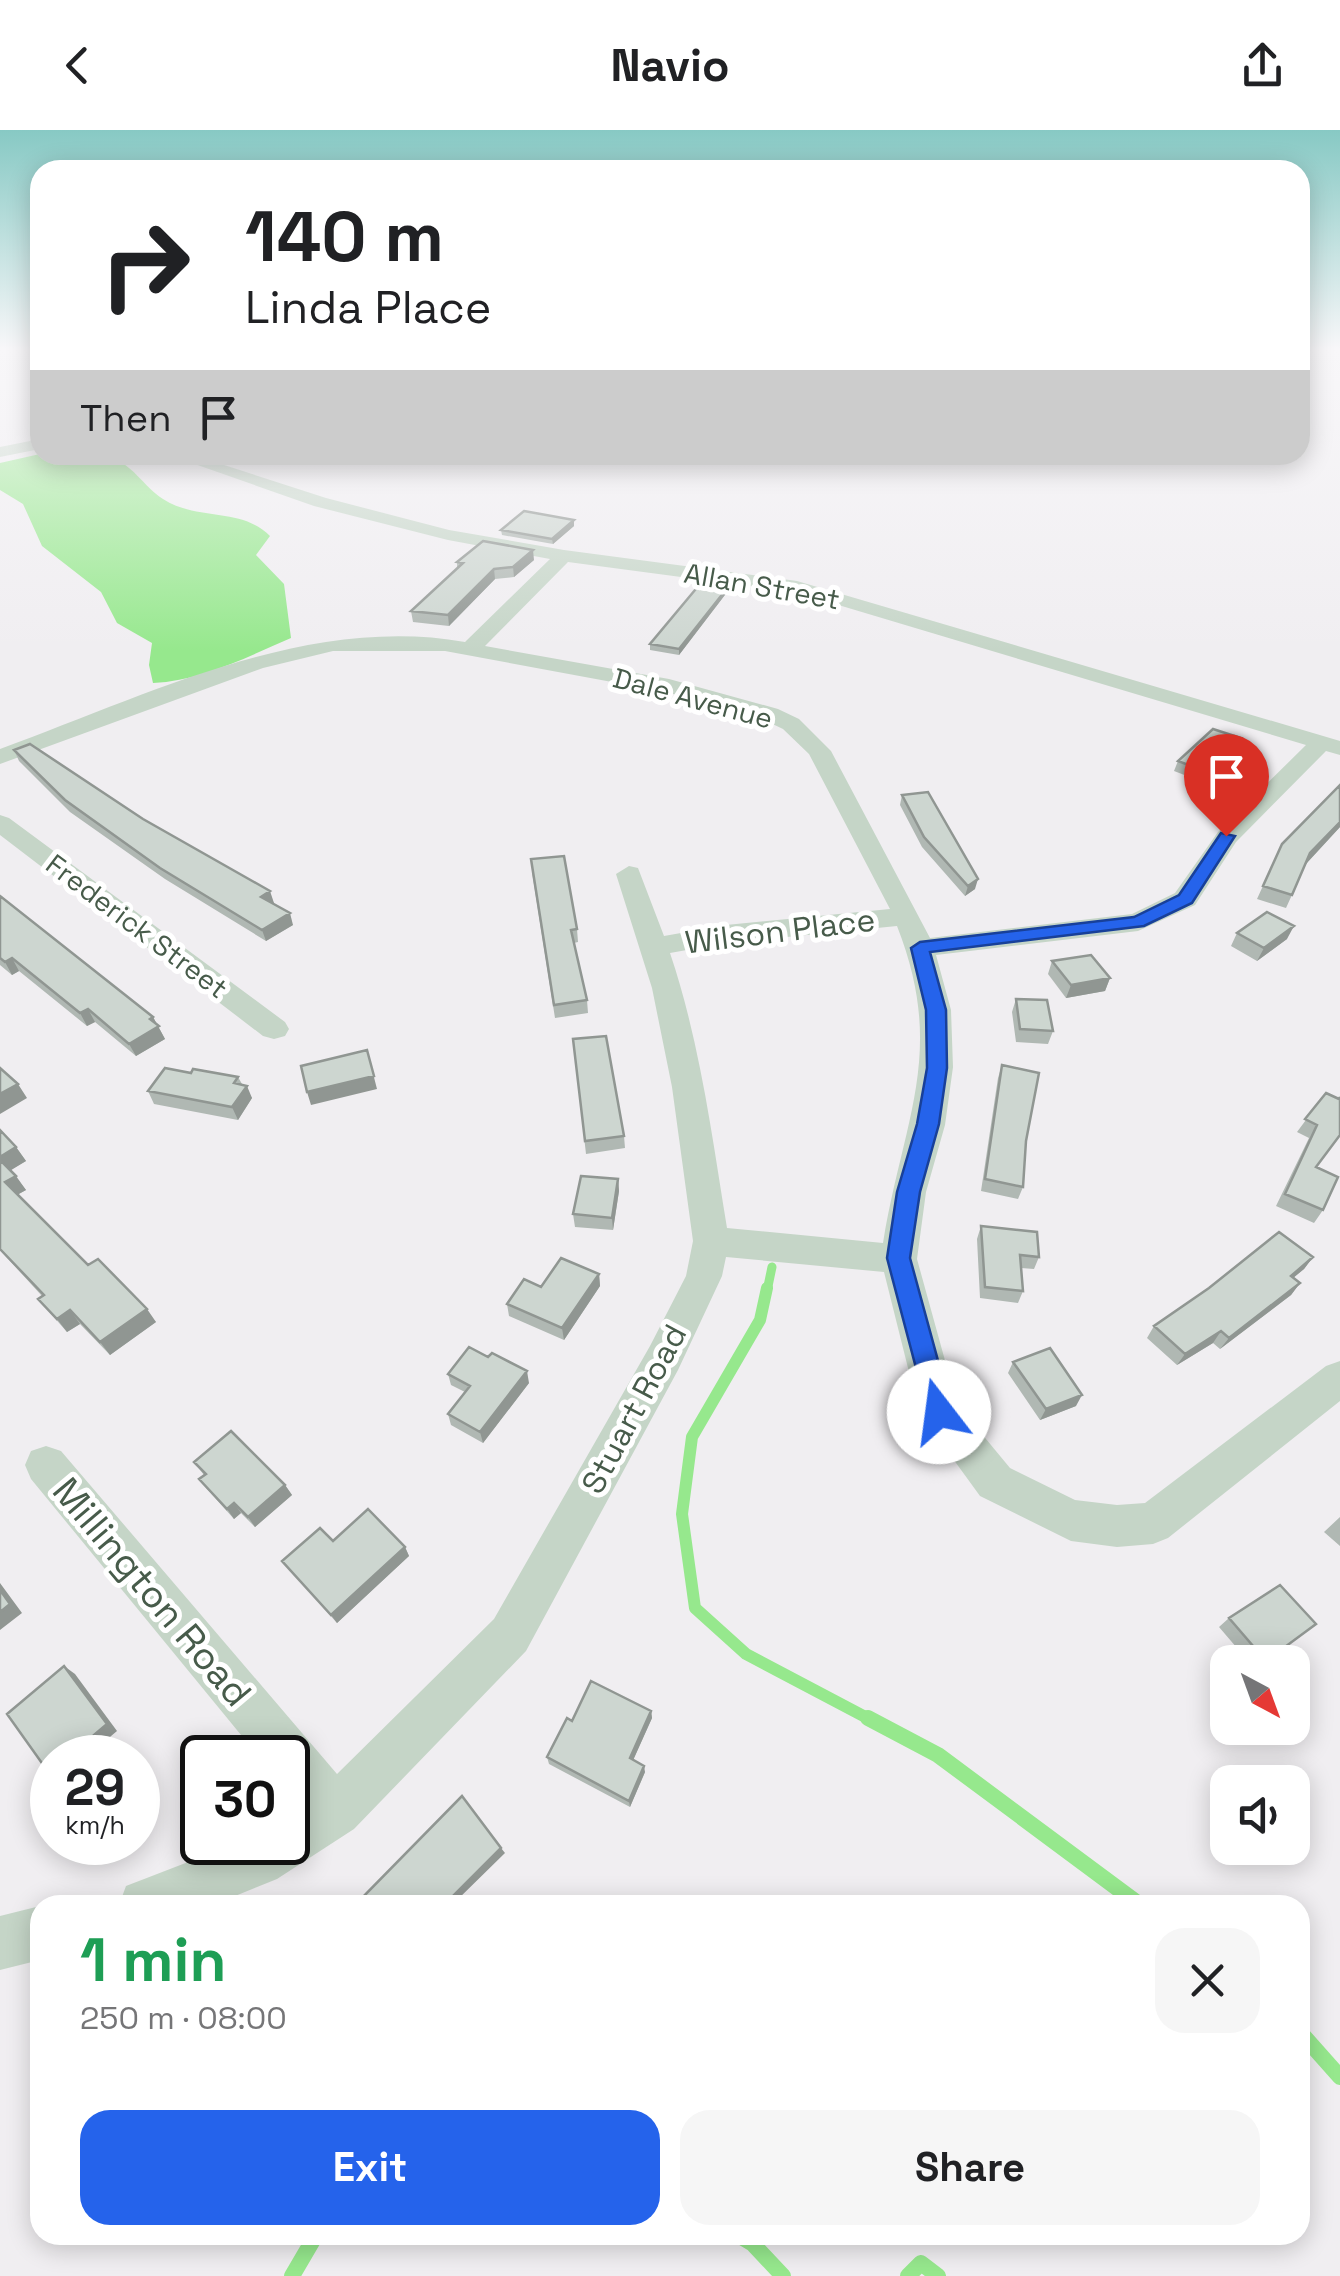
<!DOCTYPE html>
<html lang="en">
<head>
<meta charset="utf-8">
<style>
  :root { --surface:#fff; --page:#f6f6f6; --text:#202124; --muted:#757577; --accent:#2563eb }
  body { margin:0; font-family:"Space Grotesk",sans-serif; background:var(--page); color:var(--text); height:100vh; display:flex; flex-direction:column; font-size:38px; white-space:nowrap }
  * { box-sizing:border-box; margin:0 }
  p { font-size:32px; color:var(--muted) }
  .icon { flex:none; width:55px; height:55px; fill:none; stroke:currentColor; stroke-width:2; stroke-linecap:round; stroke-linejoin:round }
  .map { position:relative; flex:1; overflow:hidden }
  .sheet { position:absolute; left:30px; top:1765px; width:1280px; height:350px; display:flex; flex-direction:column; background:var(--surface); border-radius:30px; box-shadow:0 5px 25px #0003 }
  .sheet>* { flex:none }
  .guide { position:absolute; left:30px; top:30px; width:1280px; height:305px; border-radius:30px; box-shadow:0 5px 25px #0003; background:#fff; color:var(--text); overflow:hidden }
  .needle { width:65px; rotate:139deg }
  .buttons { position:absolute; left:1210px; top:1515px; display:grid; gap:20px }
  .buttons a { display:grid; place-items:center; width:100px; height:100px; border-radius:20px; background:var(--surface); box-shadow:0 5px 25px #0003; font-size:50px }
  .speed { position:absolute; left:30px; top:1605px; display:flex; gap:20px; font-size:50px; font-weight:700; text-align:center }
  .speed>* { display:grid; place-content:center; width:130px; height:130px; border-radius:50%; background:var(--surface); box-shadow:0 5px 25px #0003; line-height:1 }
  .speed small { font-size:25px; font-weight:400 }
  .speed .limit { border:5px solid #111; border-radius:15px; background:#fff; color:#111 }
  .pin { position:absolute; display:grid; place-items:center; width:85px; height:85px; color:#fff; margin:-102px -42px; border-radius:50% 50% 50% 0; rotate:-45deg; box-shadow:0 0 10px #0007 }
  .pin .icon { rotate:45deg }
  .me { position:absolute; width:110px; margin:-55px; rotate:345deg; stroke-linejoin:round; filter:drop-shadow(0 0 8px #0008) }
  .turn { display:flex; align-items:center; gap:35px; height:210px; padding:0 50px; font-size:45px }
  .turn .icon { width:130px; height:130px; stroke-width:2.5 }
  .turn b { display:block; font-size:70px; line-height:85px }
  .then { display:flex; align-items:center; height:95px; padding:0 50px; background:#0003; gap:20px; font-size:38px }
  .round { display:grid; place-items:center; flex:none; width:105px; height:105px; border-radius:30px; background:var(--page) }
  .overview { display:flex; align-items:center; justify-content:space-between; height:170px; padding:0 50px }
  h1 { font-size:60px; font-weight:700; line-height:75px; color:#1e9e55 }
  .cta { display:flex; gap:20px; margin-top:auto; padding:20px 50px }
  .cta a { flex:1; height:115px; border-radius:30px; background:var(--accent); color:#fff; font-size:40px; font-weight:700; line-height:115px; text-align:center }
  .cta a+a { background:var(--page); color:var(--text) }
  header { display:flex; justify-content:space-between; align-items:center; height:130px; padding:0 50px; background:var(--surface); font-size:45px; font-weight:700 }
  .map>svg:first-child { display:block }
</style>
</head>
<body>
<header><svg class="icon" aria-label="back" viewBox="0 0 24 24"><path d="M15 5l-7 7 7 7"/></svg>Navio<svg class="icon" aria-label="share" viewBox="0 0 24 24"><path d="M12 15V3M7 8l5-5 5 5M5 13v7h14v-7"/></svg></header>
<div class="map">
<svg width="1340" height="2146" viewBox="0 0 1340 2146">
  <rect width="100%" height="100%" fill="#f0eef1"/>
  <path fill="#96e88d" d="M40 324C59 328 88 319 108 326 133 334 143 356 163 369 196 391 242 377 270 406L256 425 284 454 291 508C247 527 201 551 153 553L149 535 152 513 117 493 101 462 42 416 23 374 0 360V333Z"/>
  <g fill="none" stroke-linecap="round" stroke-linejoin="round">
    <path stroke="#96e88d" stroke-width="9" d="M767 1161 772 1137"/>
    <path stroke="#96e88d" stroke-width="12" d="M767 1158 760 1190 692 1307 682 1384 695 1478 746 1524 873 1591"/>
    <path stroke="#96e88d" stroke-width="16" d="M868 1588 938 1625 1140 1775
      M1300 1902 1340 1947
      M738 2105 753 2114 783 2146
      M292 2146 316 2105
      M908 2146 921 2133 938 2146"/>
    <path fill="#c5d5c7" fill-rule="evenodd" d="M40 309V319L0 327V317Z
      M169 325H193L326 368 449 400 564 420 797 451 1340 611V625L1326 621 1236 712 1195 775 1138 801 936 825 951 880 953 937 945 995 926 1062 917 1129 957 1274 1010 1338 1075 1370 1117 1375 1145 1373 1326 1236 1340 1231V1271L1168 1408 1153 1414 1117 1417 1071 1411 980 1366 919 1282 884 1142 726 1127 722 1146 678 1240 526 1521 354 1699 277 1749 213 1775H119L126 1756 240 1712H288V1683L299 1675 288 1661V1628H260L31 1349 25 1335 31 1321 46 1316 61 1321 337 1644 494 1489 650 1216 686 1146 693 1111 672 957 652 858 616 744 629 736 638 738 664 806 726 795 890 779 809 624 783 599 762 589 666 562 445 521H333L263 538 0 634V619C146 566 306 484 465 512L550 429 448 410 314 376ZM568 432 795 462 1306 615 1218 702 1175 763 1132 784 930 808 831 621 799 589 778 579 669 549 485 516ZM897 796C947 923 903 989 883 1113L727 1098C712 1006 700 912 670 823L726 813Z
      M0 685 9 688 285 892 289 899 285 906 274 909 263 906 0 705Z
      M40 1776V1830L0 1840V1786Z"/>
  </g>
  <path fill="#b0b8b3" d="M574 390V396L553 414 502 405 501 400Z
    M534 430 514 447 495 449 449 496 413 492 411 481 457 438V432Z
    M732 452 731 457 679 525 650 520V514Z
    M1237 618 1200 651 1174 641 1178 631Z
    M14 620 143 689 274 773 273 774 293 795 266 811 165 749 70 682 19 631Z
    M1340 655V697L1306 734 1286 778 1257 769 1282 714Z
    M902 665 975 759 965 766 922 717 900 675Z
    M532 742 577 799 578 812 574 813 587 870 588 883 555 888Z
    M0 766 153 887 165 909 136 926 95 892 87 896 19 841 12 845 0 835Z
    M1237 803 1287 809 1257 831 1231 816Z
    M1052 831 1110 848 1105 861 1066 868 1048 844Z
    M1016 869 1053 901 1048 914 1016 912 1012 882Z
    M573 909 624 1006 625 1018 586 1024Z
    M1002 935 1026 1011 1023 1057 1018 1069 981 1061 998 948Z
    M191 943 238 947 242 954 252 968 238 990 154 974 148 961Z
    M1326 963 1316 1038 1323 1080 1314 1093 1276 1076 1309 1008 1297 1002Z
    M0 1000 16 1017 26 1031 10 1040 26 1060 17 1065 88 1135 156 1192 110 1225 80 1194 67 1202 38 1169 42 1166 0 1120Z
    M618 1049 619 1061 613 1100 575 1097 573 1084Z
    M981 1096 1039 1127 1034 1139 1021 1138 1023 1161 1018 1173 980 1168 977 1109Z
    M1313 1127 1304 1139 1293 1148 1300 1153 1291 1165 1220 1219 1213 1213 1177 1235 1147 1208 1154 1196Z
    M599 1144 600 1156 564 1210 509 1186 507 1174 541 1157Z
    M1013 1232 1076 1276 1040 1290 1008 1243Z
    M448 1244 529 1253 483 1313 451 1295 448 1284 465 1262 451 1255Z
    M194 1332 285 1355 292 1365 255 1397 241 1383 234 1389 207 1359 199 1349 204 1345Z
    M1340 1387V1416L1324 1402Z
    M333 1411 405 1417 409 1426 337 1493 282 1431Z
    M1229 1488 1316 1494 1263 1532H1249L1219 1497Z
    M651 1581 652 1588 633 1630 645 1642 630 1677 549 1634 547 1627 572 1591Z"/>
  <path fill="#909692" d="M574 390V396L553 414 552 409Z
    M533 420 534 430 514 447 513 437Z
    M494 439 495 449 449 496 448 485Z
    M732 452 731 457 679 525V519Z
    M1241 608 1237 618 1200 651 1204 641Z
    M1340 692V697L1304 736 1310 723Z
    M978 749 975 759 965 766 968 756Z
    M270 761 274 773 265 778 261 767Z
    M290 783 293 795 266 811 262 800Z
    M1294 796 1287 809 1257 831 1264 818Z
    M12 828 19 841 12 845 5 832Z
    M1110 848 1105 861 1066 868 1071 855Z
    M88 879 95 892 87 896 80 883Z
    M153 887 165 909 136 926 129 914Z
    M367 920 377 959 311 975 307 962Z
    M18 954 27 968 0 984V964Z
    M247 956 252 968 238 990 232 977Z
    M16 1017 26 1031 8 1042 0 1031V1027Z
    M16 1046 26 1060 15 1066 5 1052Z
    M618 1049 619 1061 613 1100 612 1088Z
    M1313 1127 1304 1139 1282 1157 1291 1146Z
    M599 1144 600 1156 564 1210 562 1198Z
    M1300 1153 1291 1165 1220 1219 1229 1208Z
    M147 1179 156 1192 110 1225 100 1212Z
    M70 1180 80 1194 67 1202 57 1189Z
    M1221 1201 1213 1213 1177 1235 1185 1224Z
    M527 1241 529 1253 483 1313 480 1302Z
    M1082 1265 1076 1276 1040 1290 1046 1279Z
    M285 1355 292 1365 255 1397 248 1387Z
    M234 1373 241 1383 234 1389 227 1379Z
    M405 1417 409 1426 337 1493 331 1485Z
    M0 1453 22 1483 0 1500Z
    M64 1536 75 1544 117 1601 104 1612 116 1628H110L94 1605Z
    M651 1581 652 1588 631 1635 630 1628Z
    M644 1636 645 1642 630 1677 629 1671Z
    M501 1718 505 1723 452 1775H446L445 1774Z"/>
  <path fill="#cdd6d0" stroke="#909692" stroke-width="2.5" d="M524 381 574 390 552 409 501 400Z
    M483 411 533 420 513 437 494 439 448 485 411 481 463 433 457 432Z
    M705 448 732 452 679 519 650 514Z
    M1213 599 1241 608 1204 641 1178 631Z
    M30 614 143 689 270 761 261 767 290 783 262 800 160 738 65 670 14 620Z
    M1340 655V692L1310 723 1292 765 1263 756 1282 714Z
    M928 662 978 749 968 756 924 707 902 665Z
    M564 726 577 799 571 800 587 870 554 875 531 729Z
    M0 766 153 887 150 889 159 896 129 914 88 879 80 883 12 828 5 832 0 828Z
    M1267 782 1294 796 1264 818 1237 803Z
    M1091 825 1110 848 1071 855 1052 831Z
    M1016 869 1047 870 1053 901 1020 899Z
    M606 906 624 1006 585 1011 573 909Z
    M367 920 374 946 307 962 301 936Z
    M1002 935 1039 943 1026 1011 1023 1057 985 1049Z
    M0 938 18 954 0 964Z
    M165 938 191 943 193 939 238 947 234 953 247 956 232 977 148 961Z
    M1326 963 1339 969 1340 967V1005L1316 1037 1338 1047 1323 1080 1285 1064 1317 995 1305 989Z
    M0 1000 16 1017 0 1027Z
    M0 1030 16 1046 5 1052 88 1135 98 1129 147 1179 100 1212 70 1180 57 1189 38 1169 44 1165 0 1119Z
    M581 1046 618 1049 612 1088 573 1084Z
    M981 1096 1037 1102 1039 1127 1020 1125 1023 1161 985 1157Z
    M1279 1102 1313 1127 1291 1146 1300 1153 1229 1208 1221 1201 1185 1224 1154 1196 1209 1158Z
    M561 1128 599 1144 562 1198 507 1174 524 1149 541 1157Z
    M469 1217 488 1227 492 1223 527 1241 480 1302 448 1284 470 1256 448 1244Z
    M1050 1218 1082 1265 1046 1279 1013 1232Z
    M231 1301 285 1355 248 1387 234 1373 227 1379 199 1349 206 1344 194 1332Z
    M368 1379 405 1417 331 1485 282 1431 320 1398 333 1411Z
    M1280 1455 1316 1494 1266 1531 1229 1488Z
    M0 1460 10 1474 0 1482Z
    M64 1536 107 1594 94 1605 110 1628H52V1672L39 1651 49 1643 7 1584Z
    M591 1551 651 1581 630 1628 644 1636 629 1671 547 1627 567 1588 572 1591Z
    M462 1666 501 1718 445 1774 446 1775H355Z"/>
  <linearGradient id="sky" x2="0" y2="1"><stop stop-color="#87c9c4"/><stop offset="0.42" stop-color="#f8f7f9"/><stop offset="1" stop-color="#f8f7f9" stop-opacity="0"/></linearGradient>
  <rect width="1340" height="521" fill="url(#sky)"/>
  <path fill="#2563eb" stroke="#184099" stroke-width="2.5" d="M1221 703 1235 706 1192 773 1144 796 930 822 946 880 947 938 939 994 920 1062 910 1128 952 1282 948 1291 939 1294 930 1291 887 1128 897 1062 917 994 927 938 926 880 911 818 920 812 1134 787 1179 765Z"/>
  <g text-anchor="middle" stroke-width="10" stroke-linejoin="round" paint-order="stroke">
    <g font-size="28" fill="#475b4a" stroke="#fff">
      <text transform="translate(762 456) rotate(10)" y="10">Allan Street</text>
      <text transform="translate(693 568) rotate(15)" y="10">Dale Avenue</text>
      <text transform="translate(137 796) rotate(37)" y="10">Frederick Street</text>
    </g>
    <g font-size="32" fill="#475b4a" stroke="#fff">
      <text transform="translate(780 801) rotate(-7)" y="11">Wilson Place</text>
      <text transform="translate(634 1279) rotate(-62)" y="11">Stuart Road</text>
    </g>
    <g font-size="38" fill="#475b4a" stroke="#fff">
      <text transform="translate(152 1462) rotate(50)" y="13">Millington Road</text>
    </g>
  </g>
</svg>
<div class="buttons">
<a><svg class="needle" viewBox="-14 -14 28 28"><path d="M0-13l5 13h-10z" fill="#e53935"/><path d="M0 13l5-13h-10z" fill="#757577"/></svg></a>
<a><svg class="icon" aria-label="sound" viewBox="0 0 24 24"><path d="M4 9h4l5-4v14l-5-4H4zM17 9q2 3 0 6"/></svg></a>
</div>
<div class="speed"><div>29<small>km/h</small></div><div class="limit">30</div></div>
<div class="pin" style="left:1226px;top:706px;background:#d93025"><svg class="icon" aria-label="arrive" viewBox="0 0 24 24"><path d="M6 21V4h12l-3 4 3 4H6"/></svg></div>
<svg class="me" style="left:939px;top:1282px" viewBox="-20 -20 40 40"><circle r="19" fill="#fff"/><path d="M0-13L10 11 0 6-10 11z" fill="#2563eb"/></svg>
<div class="guide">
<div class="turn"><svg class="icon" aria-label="right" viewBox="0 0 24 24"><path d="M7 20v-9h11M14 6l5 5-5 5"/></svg><div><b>140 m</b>Linda Place</div></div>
<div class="then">Then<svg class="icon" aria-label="arrive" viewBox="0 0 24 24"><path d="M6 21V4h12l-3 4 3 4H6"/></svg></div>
</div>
<section class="sheet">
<div class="overview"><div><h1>1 min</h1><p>250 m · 08:00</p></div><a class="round"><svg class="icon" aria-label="close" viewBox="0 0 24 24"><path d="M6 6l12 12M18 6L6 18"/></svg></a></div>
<div class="cta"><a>Exit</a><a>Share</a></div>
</section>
</div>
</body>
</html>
